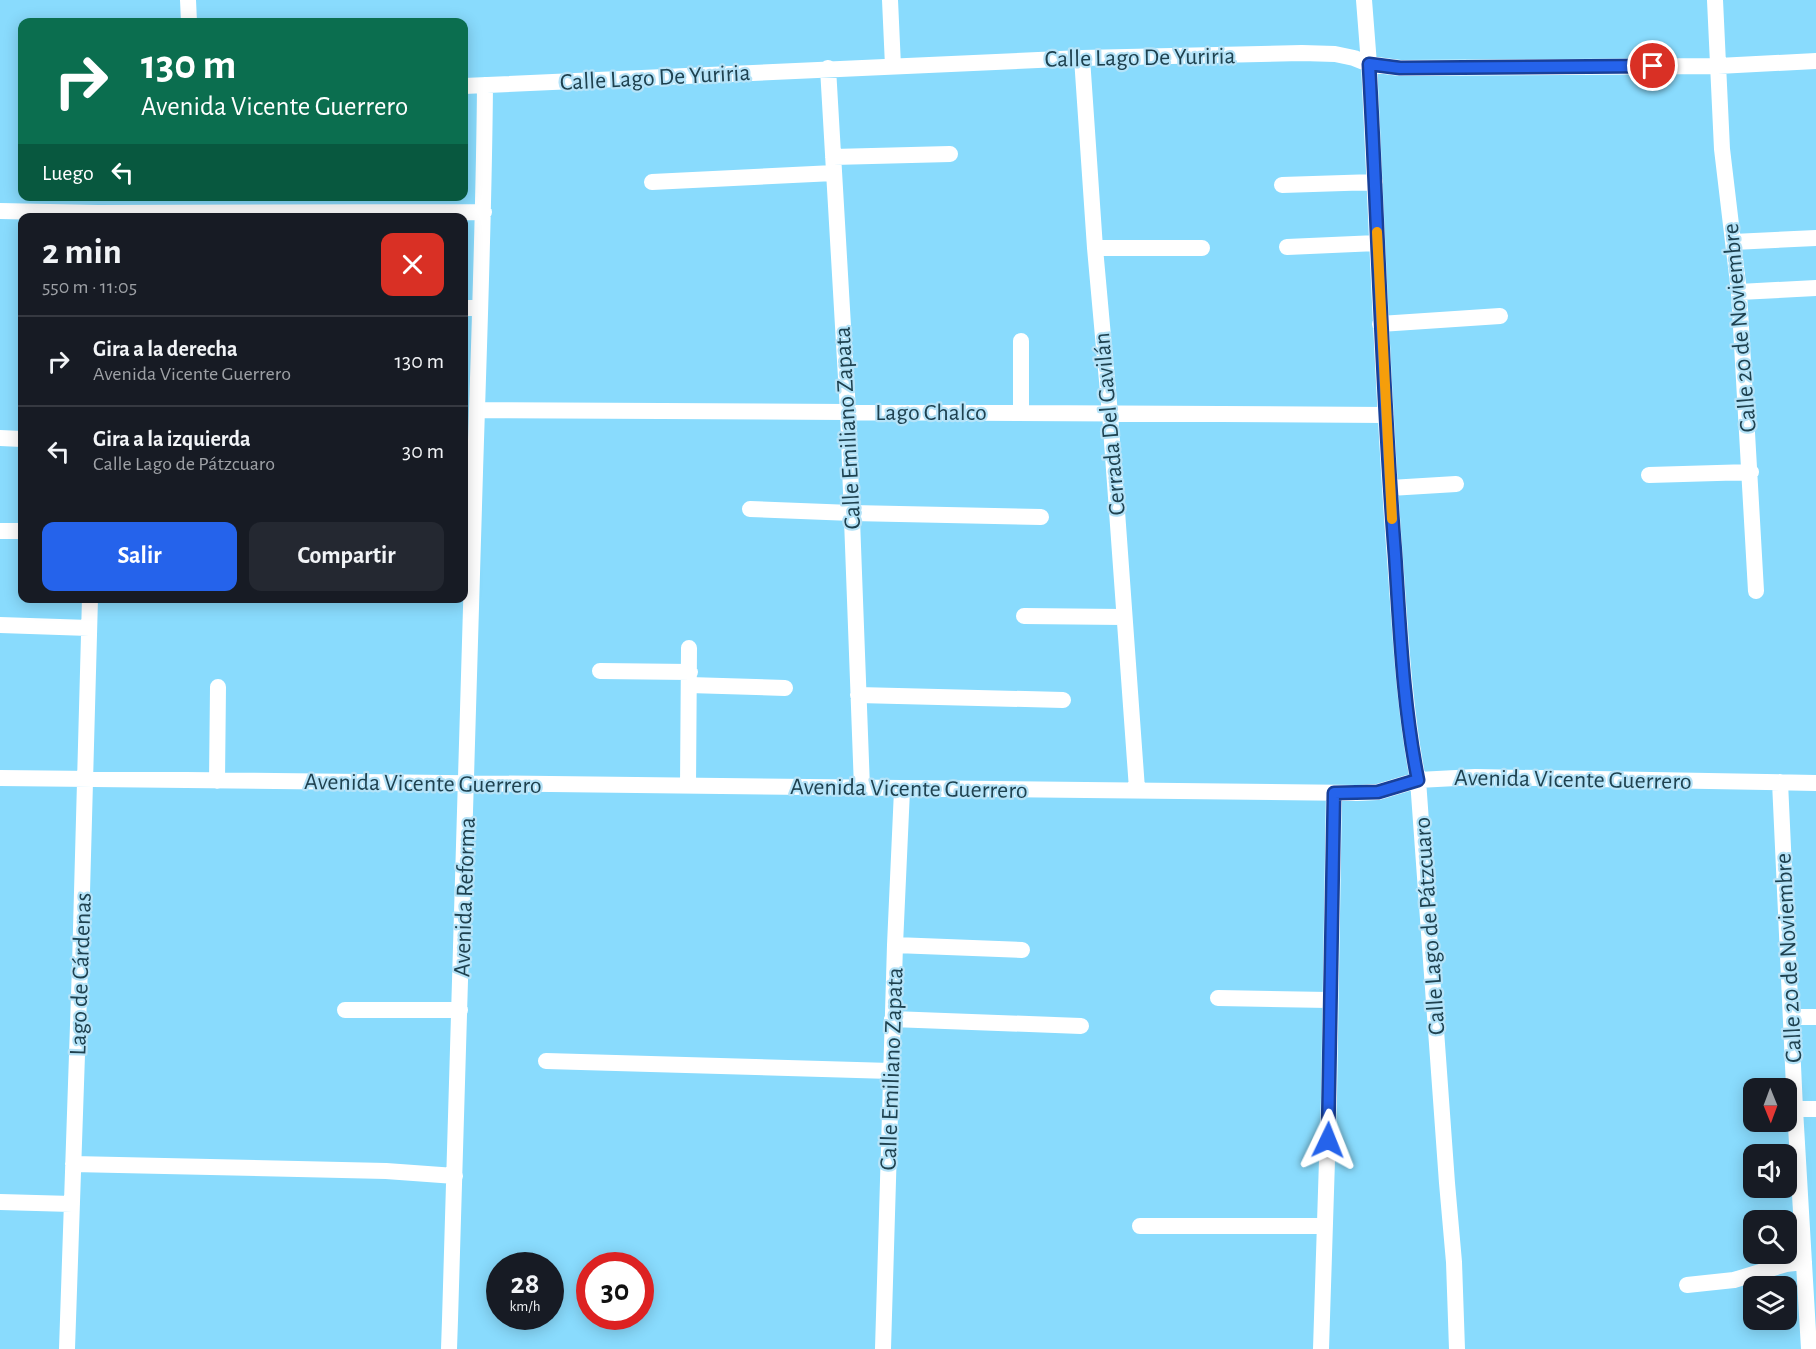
<!DOCTYPE html>
<html lang="es">
<head>
<meta charset="utf-8">
<style>
  :root { --surface:#171b24; --page:#242831; --text:#f1f3f6; --muted:#9ea1a6; --line:#363941; --accent:#2563eb }
  body { margin:0; font-family:"Alegreya Sans",sans-serif; background:var(--page); color:var(--text); height:100vh; display:flex; flex-direction:column; font-size:22px; white-space:nowrap }
  * { box-sizing:border-box; margin:0 }
  p { font-size:20px; color:var(--muted) }
  .icon { flex:none; width:33px; height:33px; fill:none; stroke:currentColor; stroke-width:2; stroke-linecap:round; stroke-linejoin:round }
  .map { position:relative; flex:1; overflow:hidden }
  .drawer { position:absolute; left:18px; top:213px; width:450px; height:390px; display:flex; flex-direction:column; background:var(--surface); border-radius:12px; box-shadow:0 3px 15px #0003 }
  .drawer>* { flex:none }
  .guide { position:absolute; left:18px; top:18px; width:450px; height:183px; border-radius:12px; box-shadow:0 3px 15px #0003; background:#0b6e4f; color:#fff; overflow:hidden }
  .needle { width:39px; rotate:179deg }
  .fabs { position:absolute; left:1743px; top:1078px; display:grid; gap:12px }
  .fabs a { display:grid; place-items:center; width:54px; height:54px; border-radius:12px; background:var(--surface); box-shadow:0 3px 15px #0003; font-size:30px }
  .speed { position:absolute; left:486px; top:1252px; display:flex; gap:12px; font-size:30px; font-weight:700; text-align:center }
  .speed>* { display:grid; place-content:center; width:78px; height:78px; border-radius:50%; background:var(--surface); box-shadow:0 3px 15px #0003; line-height:1 }
  .speed small { font-size:15px; font-weight:400 }
  .speed .limit { border:9px solid #d22; background:#fff; color:#111 }
  .pin { position:absolute; display:grid; place-items:center; width:51px; height:51px; color:#fff; margin:-26px; border:3px solid #fff; border-radius:50%; box-shadow:0 2px 6px #0007 }
  .me { position:absolute; width:66px; margin:-33px; rotate:2deg; stroke-linejoin:round; filter:drop-shadow(0 0 4px #0008) }
  .turn { display:flex; align-items:center; gap:21px; height:126px; padding:0 24px; font-size:27px }
  .turn .icon { width:78px; height:78px; stroke-width:2.5 }
  .turn b { display:block; font-size:42px; line-height:51px }
  .then { display:flex; align-items:center; height:57px; padding:0 24px; background:#0003; gap:12px; font-size:22px }
  .round { display:grid; place-items:center; flex:none; width:63px; height:63px; border-radius:12px; background:var(--page) }
  .overview { display:flex; align-items:center; justify-content:space-between; height:102px; padding:0 24px }
  h1 { font-size:36px; font-weight:600; line-height:45px }
  .cta { display:flex; gap:12px; margin-top:auto; padding:12px 24px }
  .cta a { flex:1; height:69px; border-radius:12px; background:var(--accent); color:#fff; font-size:24px; font-weight:600; line-height:69px; text-align:center }
  .cta a+a { background:var(--page); color:var(--text) }
  ul { padding:0; list-style:none }
  li { display:flex; align-items:center; gap:18px; height:90px; padding:0 24px; border-top:2px solid var(--line) }
  li div { flex:1 }
  li b { display:block; font-size:22px }
  li em { font-style:normal }
  .map>svg:first-child { display:block }
</style>
</head>
<body>
<div class="map">
<svg width="1816" height="1349" viewBox="0 0 1816 1349">
  <rect width="100%" height="100%" fill="#89dbfd"/>
  <g fill="none" stroke-linecap="round" stroke-linejoin="round">
    <path stroke="#fff" stroke-width="16" d="M188 0 189 22
      M890 0 893 66
      M1364 0 1369 64C1377 224 1382 385 1394 545 1400 624 1403 703 1418 780L1447 1183 1454 1262 1457 1349
      M1715 0 1722 149 1739 292 1756 591
      M1082 58 1095 248 1110 414 1137 789
      M828 68 848 412 862 788
      M464 86 1082 58 1302 53 1335 54 1354 58 1369 64 1400 68 1718 66 1816 61
      M833 157 950 154
      M652 182 834 173
      M1282 185 1375 182
      M0 211 98 213 484 212
      M1733 242 1816 238
      M1287 247 1377 243
      M1095 248H1202
      M1739 292 1816 288
      M464 308H480
      M1380 324 1500 316
      M477 410 1386 415
      M1021 413V341
      M0 438 22 439
      M1649 475 1751 472
      M1390 488 1456 484
      M750 509 852 513 1041 517
      M0 531H22
      M1024 616 1123 617
      M0 625 89 628
      M600 671 690 672
      M689 685 785 688
      M858 695 1063 700
      M0 778 1357 793 1378 792 1418 780 1475 777 1816 783
      M217 781 218 687
      M1780 782 1795 1109 1809 1349
      M688 786 689 648
      M895 945 1022 950
      M1218 998 1329 1000
      M345 1010H460
      M1792 1017H1816
      M892 1019 1081 1026
      M546 1061 891 1071
      M1795 1109H1816
      M73 1164 386 1171 455 1176
      M0 1202 72 1204
      M1140 1226H1325
      M1687 1285 1734 1280 1786 1264 1804 1262
      M67 1349 80 966 90 598
      M449 1349C459 1057 468 765 475 472 479 343 484 214 485 85
      M883 1349 895 945 902 790
      M1321 1349 1329 1097 1334 793"/>
  </g>
  <g fill="none" stroke-linecap="round" stroke-linejoin="round">
    <g stroke="#184099" stroke-width="15">
      <path id="route" d="M1328 1140 1334 793 1378 792 1418 780C1403 706 1400 630 1395 554 1382 391 1378 227 1369 64L1400 68 1653 66"/>
    </g>
    <use href="#route" stroke="#2563eb" stroke-width="10"/>
    <path stroke="#f59e0b" stroke-width="10" d="M1377 232 1392 519"/>
  </g>
  <g text-anchor="middle" stroke-width="4.5" stroke-linejoin="round" paint-order="stroke">
    <g font-size="24" fill="#1e414f" stroke="#b5e3f8">
      <text transform="translate(1140 57) rotate(-1)" y="8">Calle Lago De Yuriria</text>
      <text transform="translate(655 77) rotate(-3)" y="8">Calle Lago De Yuriria</text>
      <text transform="translate(1739 328) rotate(-95)" y="8">Calle 20 de Noviembre</text>
      <text x="931" y="420">Lago Chalco</text>
      <text transform="translate(1109 424) rotate(-95)" y="8">Cerrada Del Gavilán</text>
      <text transform="translate(847 428) rotate(-93)" y="8">Calle Emiliano Zapata</text>
      <text transform="translate(1573 779) rotate(1)" y="8">Avenida Vicente Guerrero</text>
      <text transform="translate(423 783) rotate(1)" y="8">Avenida Vicente Guerrero</text>
      <text transform="translate(909 788) rotate(1)" y="8">Avenida Vicente Guerrero</text>
      <text transform="translate(464 897) rotate(-88)" y="8">Avenida Reforma</text>
      <text transform="translate(1429 926) rotate(-94)" y="8">Calle Lago de Pátzcuaro</text>
      <text transform="translate(1788 958) rotate(-93)" y="8">Calle 20 de Noviembre</text>
      <text transform="translate(80 974) rotate(-88)" y="8">Lago de Cárdenas</text>
      <text transform="translate(891 1069) rotate(-88)" y="8">Calle Emiliano Zapata</text>
    </g>
  </g>
</svg>
<div class="fabs">
<a><svg class="needle" viewBox="-14 -14 28 28"><path d="M0-13l5 13h-10z" fill="#e53935"/><path d="M0 13l5-13h-10z" fill="#9ea1a6"/></svg></a>
<a><svg class="icon" aria-label="sound" viewBox="0 0 24 24"><path d="M4 9h4l5-4v14l-5-4H4zM17 9q2 3 0 6"/></svg></a>
<a><svg class="icon" aria-label="search" viewBox="0 0 24 24"><circle cx="10" cy="10" r="6"/><path d="M15 15l6 6"/></svg></a>
<a><svg class="icon" aria-label="layers" viewBox="0 0 24 24"><path d="M12 4l9 5-9 5-9-5zM3 14l9 5 9-5"/></svg></a>
</div>
<div class="speed"><div>28<small>km/h</small></div><div class="limit">30</div></div>
<div class="pin" style="left:1653px;top:66px;background:#d93025"><svg class="icon" aria-label="arrive" viewBox="0 0 24 24"><path d="M6 21V4h12l-3 4 3 4H6"/></svg></div>
<svg class="me" style="left:1328px;top:1140px" viewBox="-20 -20 40 40"><path d="M0-17L14 15 0 8-14 15z" fill="#2563eb" stroke="#fff" stroke-width="4"/></svg>
<div class="guide">
<div class="turn"><svg class="icon" aria-label="right" viewBox="0 0 24 24"><path d="M7 20v-9h11M14 6l5 5-5 5"/></svg><div><b>130 m</b>Avenida Vicente Guerrero</div></div>
<div class="then">Luego<svg class="icon" aria-label="left" viewBox="0 0 24 24"><path d="M17 20v-9H6M10 6l-5 5 5 5"/></svg></div>
</div>
<section class="drawer">
<div class="overview"><div><h1>2 min</h1><p>550 m · 11:05</p></div><a class="round" style="background:#d93025;color:#fff"><svg class="icon" aria-label="close" viewBox="0 0 24 24"><path d="M6 6l12 12M18 6L6 18"/></svg></a></div>
<ul>
<li><svg class="icon" aria-label="right" viewBox="0 0 24 24"><path d="M7 20v-9h11M14 6l5 5-5 5"/></svg><div><b>Gira a la derecha</b><p>Avenida Vicente Guerrero</p></div><em>130 m</em></li>
<li><svg class="icon" aria-label="left" viewBox="0 0 24 24"><path d="M17 20v-9H6M10 6l-5 5 5 5"/></svg><div><b>Gira a la izquierda</b><p>Calle Lago de Pátzcuaro</p></div><em>30 m</em></li>
</ul>
<div class="cta"><a>Salir</a><a>Compartir</a></div>
</section>
</div>
</body>
</html>
